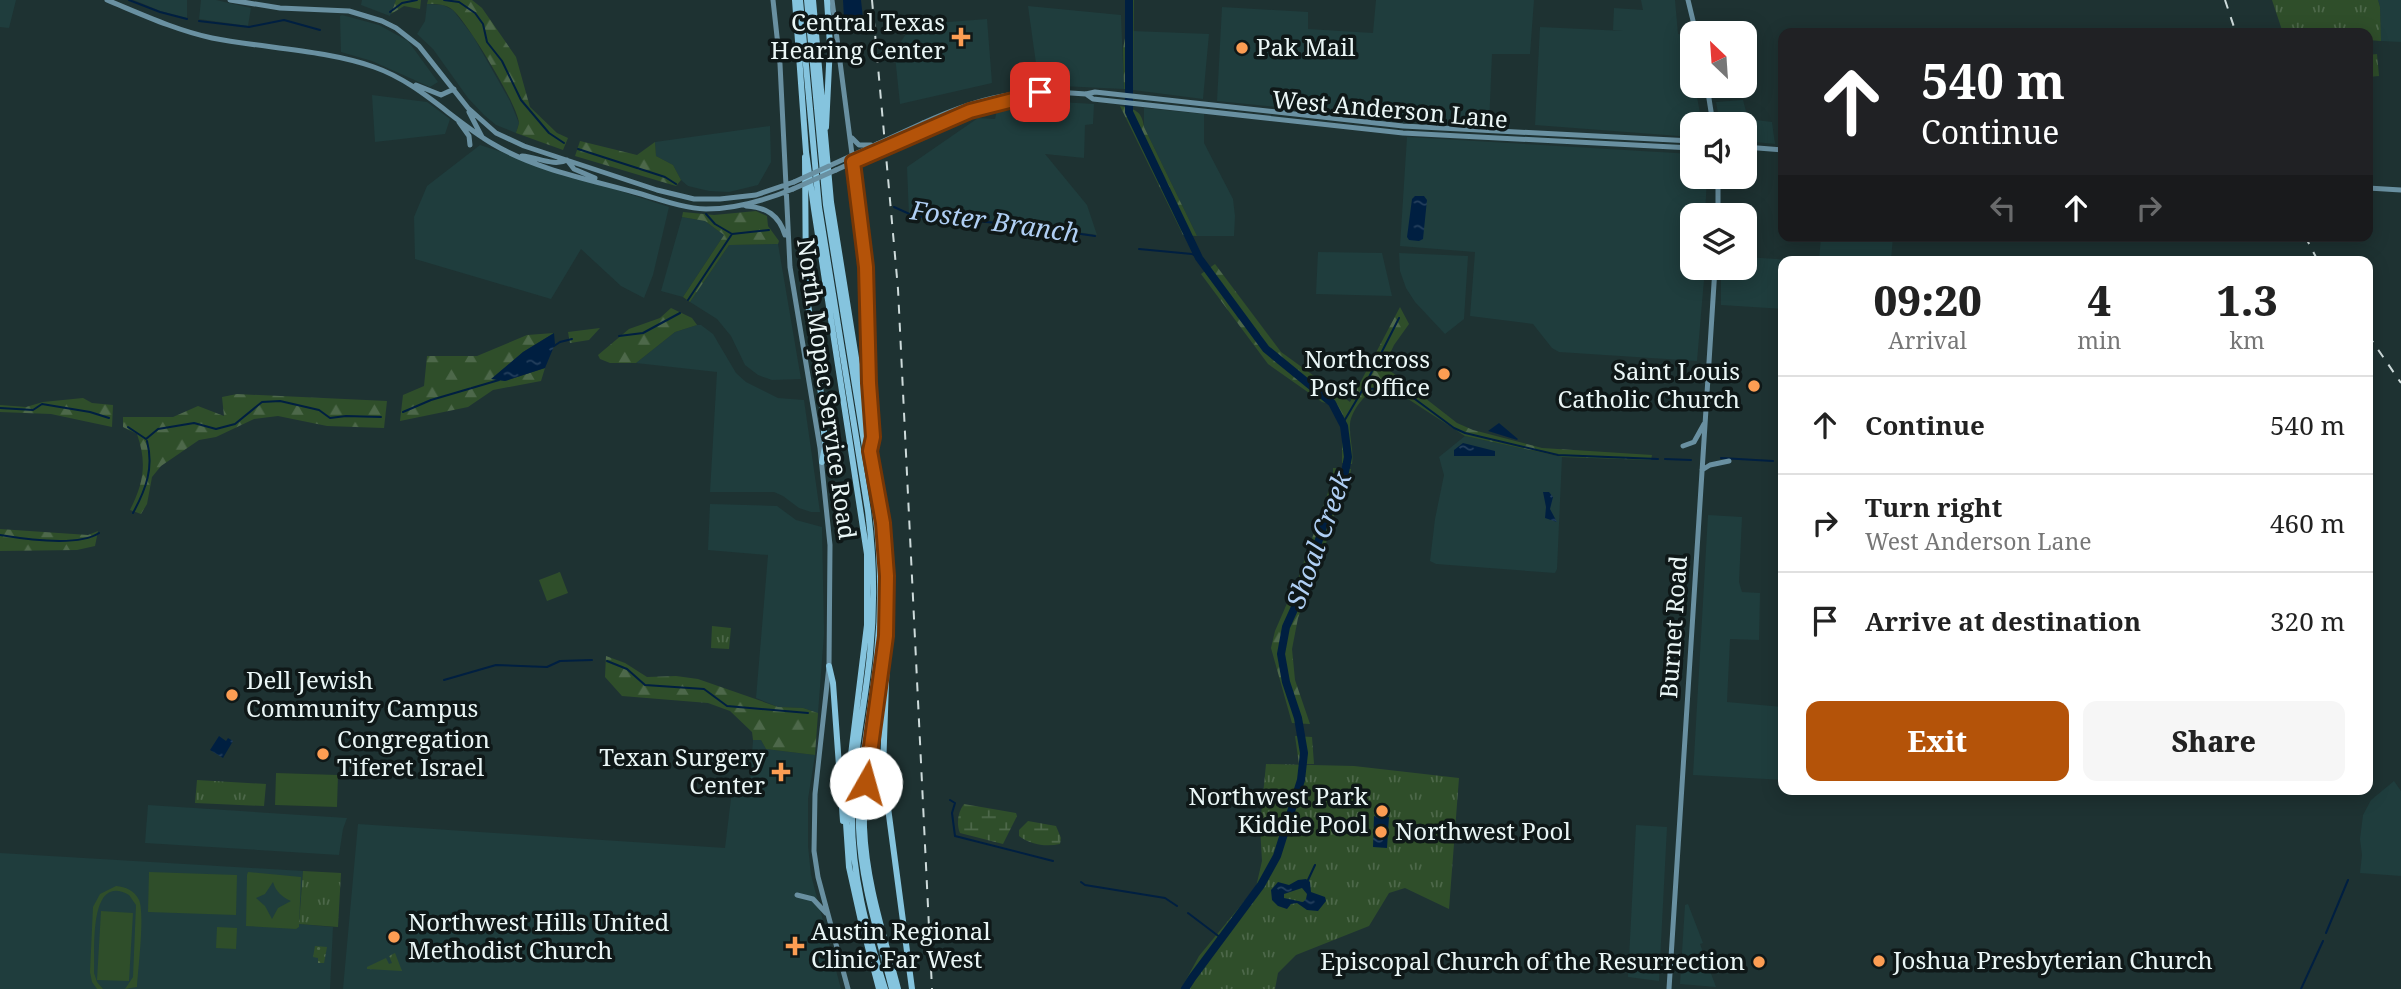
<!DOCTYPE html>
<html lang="en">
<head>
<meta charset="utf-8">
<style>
  :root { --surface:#fff; --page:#f6f6f6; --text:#222; --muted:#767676; --line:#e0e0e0; --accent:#b45309 }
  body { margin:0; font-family:"Noto Serif",serif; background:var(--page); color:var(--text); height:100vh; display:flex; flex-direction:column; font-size:26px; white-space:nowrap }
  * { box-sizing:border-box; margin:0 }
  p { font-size:23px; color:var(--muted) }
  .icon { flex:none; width:38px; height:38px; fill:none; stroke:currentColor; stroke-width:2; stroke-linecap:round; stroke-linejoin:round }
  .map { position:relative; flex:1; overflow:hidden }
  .details { position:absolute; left:1778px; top:256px; width:595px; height:539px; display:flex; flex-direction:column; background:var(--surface); border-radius:14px; box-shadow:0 4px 18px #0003 }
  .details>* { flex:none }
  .hud { position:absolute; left:1778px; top:28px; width:595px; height:214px; border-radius:14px; box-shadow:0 4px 18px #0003; background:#202124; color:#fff; overflow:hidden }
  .needle { width:46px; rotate:335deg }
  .fabs { position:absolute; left:1680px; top:21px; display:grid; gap:14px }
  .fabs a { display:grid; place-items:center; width:77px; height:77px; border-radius:14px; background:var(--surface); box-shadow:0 4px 18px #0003; font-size:35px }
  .pin { position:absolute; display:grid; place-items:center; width:60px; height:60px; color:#fff; margin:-30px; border-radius:14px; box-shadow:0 4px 10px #0006 }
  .me { position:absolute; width:77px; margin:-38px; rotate:7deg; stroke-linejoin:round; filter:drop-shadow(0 0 5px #0008) }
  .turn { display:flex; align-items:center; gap:24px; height:147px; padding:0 28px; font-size:32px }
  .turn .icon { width:91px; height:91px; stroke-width:2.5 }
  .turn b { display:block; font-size:49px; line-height:60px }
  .lanes { display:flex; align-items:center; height:66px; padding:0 28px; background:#0003; justify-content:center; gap:35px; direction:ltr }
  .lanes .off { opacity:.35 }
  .eta { display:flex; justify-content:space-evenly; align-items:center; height:119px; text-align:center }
  .eta b { font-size:42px; font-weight:800; line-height:49px }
  .action { display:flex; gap:14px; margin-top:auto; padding:14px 28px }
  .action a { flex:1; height:80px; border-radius:14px; background:var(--accent); color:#fff; font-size:28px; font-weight:800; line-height:80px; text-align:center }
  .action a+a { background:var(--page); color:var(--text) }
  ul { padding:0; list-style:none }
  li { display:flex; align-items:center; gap:21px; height:98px; padding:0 28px; border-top:2px solid var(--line) }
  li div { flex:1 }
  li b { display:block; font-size:26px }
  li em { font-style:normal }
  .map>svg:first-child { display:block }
</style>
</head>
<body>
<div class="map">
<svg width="2401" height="989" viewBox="0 0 2401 989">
  <defs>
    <pattern id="forest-firs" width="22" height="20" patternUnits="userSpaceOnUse" patternTransform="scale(1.75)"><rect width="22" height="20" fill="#2f4e2a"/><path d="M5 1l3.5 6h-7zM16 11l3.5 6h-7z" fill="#4d684a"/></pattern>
    <pattern id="wetland-marsh" width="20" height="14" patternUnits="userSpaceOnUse" patternTransform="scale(1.75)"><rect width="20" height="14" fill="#2f4e2a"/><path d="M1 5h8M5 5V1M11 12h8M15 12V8" fill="none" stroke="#4d684a"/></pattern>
    <pattern id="park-tufts" width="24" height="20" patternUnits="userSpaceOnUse" patternTransform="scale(1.75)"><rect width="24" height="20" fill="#2f4e2a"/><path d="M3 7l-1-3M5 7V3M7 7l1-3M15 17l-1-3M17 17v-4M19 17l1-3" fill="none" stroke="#4d684a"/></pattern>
    <pattern id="garden-dots" width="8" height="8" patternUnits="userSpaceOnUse" patternTransform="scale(1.75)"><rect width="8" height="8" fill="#2f4e2a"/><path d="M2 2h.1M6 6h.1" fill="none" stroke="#4d684a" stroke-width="1.8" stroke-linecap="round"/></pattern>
    <pattern id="water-ripples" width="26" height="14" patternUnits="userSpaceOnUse" patternTransform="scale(1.75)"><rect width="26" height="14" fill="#001f41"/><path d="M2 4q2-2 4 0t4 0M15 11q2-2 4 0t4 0" fill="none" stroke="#25405d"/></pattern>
  </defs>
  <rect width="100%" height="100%" fill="#1e3232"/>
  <path fill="#1f3d3d" d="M0 0H16L9 28 0 27Z
    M134 0H187V18L160 11Z
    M201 0H216L251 8 248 26 199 19Z
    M362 0H396L390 16 361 5Z
    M1376 0H1534L1530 54H1492L1489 125 1367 116 1217 101 1222 7 1308 12V29L1373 33Z
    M1641 0H1675L1678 34 1685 35 1692 73V86H1695L1702 124H1692V137L1535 125 1540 27 1624 31 1613 30 1614 8 1643 10Z
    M2378 0H2401V42L2381 41 2380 7Z
    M427 4 443 5 453 10 473 36 510 101 519 123 516 133 496 125 484 115 468 98 433 49 417 34 425 21Z
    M1028 6 1121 15 1124 89 1039 85Z
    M342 15 379 25 408 41 438 82 430 87 372 61 341 52 340 16Z
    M987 19 992 83 900 104 895 56 898 46 908 31 923 24Z
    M1133 31 1209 34 1203 99 1133 90Z
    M372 95 427 102 450 119 445 134 375 142Z
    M1743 100 1748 119 1772 122 1775 144 1745 141V124H1720L1716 102Z
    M1060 102 1094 104 1093 124 1085 125 1084 158 1045 154 1087 205 1097 235 1004 221 909 216 907 167 978 118 995 119 997 110Z
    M1144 108 1204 114V143L1233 199 1235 216 1234 236H1197L1144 127Z
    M770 126 771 162 758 185 729 192 709 191 688 186 681 180 673 165 656 156 655 142Z
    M1407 137 1692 154V177H1707L1705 215H1692V268H1705L1697 361 1559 352 1552 348 1533 324 1470 316 1475 252 1400 246Z
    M480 145 669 207 653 275 644 298 621 286 581 249 551 299 415 259 414 217 427 186Z
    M682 217 705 221 724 235 683 297 661 291Z
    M1821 236H1893L1891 261H1819Z
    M778 244 801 379 772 380 758 375 745 365 731 336 717 319 690 302 729 245Z
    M1318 252 1382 253 1392 296 1316 294Z
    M1399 253 1468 256 1464 319 1445 334 1415 302 1406 288 1400 271Z
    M1745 257 1806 261H1783V309L1721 305V268H1745Z
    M697 325H701L713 334 736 373 746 382 778 398 804 400 820 512H811L799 508 783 496 774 492H710L717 372 636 363 675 332Z
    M1465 436 1562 457 1557 569 1555 573 1436 564 1430 561 1435 519 1444 475 1439 457Z
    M710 504 777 506 796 520 822 527 824 634 818 713 803 708 778 707 756 698 768 555 708 550Z
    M1708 515 1742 517 1739 582 1742 592 1760 593 1759 640 1730 639 1727 702 1783 707V780L1693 775Z
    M753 740H761L766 749 815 755 808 799V846L811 875 841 989H343L358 824 725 848 733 782H750Z
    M2394 781 2401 791V876L2360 873 2362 855 2360 839 2363 815 2371 800Z
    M148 805 347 818 343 829 339 855 145 843Z
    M1636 825 1667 827 1659 981 1628 977Z
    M0 853 303 871 299 924 333 927 330 989H0Z
    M1688 904 1703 943 1700 944 1716 987 1680 984 1685 905Z"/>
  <path fill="#2f4e2a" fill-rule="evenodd" d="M276 773 338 775 337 807 275 805Z
    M149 872 237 875 236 915 148 912Z
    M248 872 301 877 299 927 296 929 246 926 247 875ZM273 882C276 892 282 897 291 901L278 908 272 919 265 906 256 898 265 894Z
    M116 886C126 887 134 890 139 900 145 913 138 969 137 987L125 989 133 977 136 905 129 895C88 872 95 951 94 973L97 982 103 989H97L92 982 90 972 93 907 100 894Z
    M101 911 133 913 129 981 97 980Z
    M217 927 237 928 236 949 216 948Z"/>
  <path fill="url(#forest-firs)" d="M396 0H421L420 9 404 6 391 14Z
    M428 0H472L482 8 516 57 530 107 557 133 568 138 563 150 516 133C516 133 519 124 519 123 518 105 467 22 453 10 446 4 437 4 427 4Z
    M1126 0H1134L1133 90 1124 89 1123 49 1127 27Z
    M1120 106C1135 109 1142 111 1144 127L1197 236 1183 235Z
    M580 141 637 155 655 142 656 156 673 165 681 180 676 186 575 156Z
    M756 211 767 216 768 226 779 241 778 244 729 245 690 302 683 297 724 235 705 221 682 217 683 212 714 215Z
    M1215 264 1281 352 1350 402 1400 307 1409 324 1394 345 1384 366 1457 423 1473 430 1542 448 1652 455 1651 460 1562 457 1465 436 1385 384C1371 386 1351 409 1350 424 1349 438 1354 450 1352 464L1342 463V426L1330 404 1322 402 1268 364 1201 274Z
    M671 308 692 318 697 325 675 332 636 363H610L600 359 598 355 629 329 660 318Z
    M600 328 589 340 570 343 568 332Z
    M554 333 523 352 492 379 505 381 545 368 541 381 493 390 468 407 400 421 403 395 424 386 427 356H477L527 335Z
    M237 394 387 401 384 428 327 426 278 416 254 419 216 437 199 440 161 466 152 477 147 504 141 514 130 510C144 483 147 462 137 434L123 427V417H173L198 406 224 416 222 397Z
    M83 398 92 403 113 405 112 427 51 414 0 412V405L26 407 43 402Z
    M1333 468 1351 469 1349 484 1331 521 1325 548 1298 618 1292 649 1295 680 1310 724 1292 723 1271 648 1275 631 1299 576 1333 478Z
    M0 529 88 535 98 531 95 546 77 550 0 551Z
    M606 656 625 663 647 677 676 676 698 679 778 707 803 708 818 713 815 755 766 749 761 740H753L752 732 730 711 708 703 622 696 605 677Z
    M1295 736 1312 737 1314 764H1299Z"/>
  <path fill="url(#wetland-marsh)" d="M964 804 1016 813 1017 816 1003 844 960 833C956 823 958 812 964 804Z
    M1028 821 1056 826 1061 838 1060 844C1046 847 1031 845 1019 836V830Z"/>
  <path fill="url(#park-tufts)" d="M2272 0H2378L2380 7 2381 41 2368 40V33H2283Z
    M2377 54 2379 76 2368 77V55Z
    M560 572 568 593 547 601 539 580Z
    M712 626 731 628 729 649 711 648Z
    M1266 764 1354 766 1459 778 1449 909 1405 888 1389 893 1369 926 1296 955 1278 973 1275 989H1181L1199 956 1256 887 1262 861 1260 826Z
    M197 780 266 784 264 806 195 803Z
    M303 871 341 873 338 927 299 924Z
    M395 953 402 971 367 969V967L386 958 389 964 392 963 389 956Z"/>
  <path fill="url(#garden-dots)" d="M315 946 327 947 324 963H318V958L313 957Z"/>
  <path fill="url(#water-ripples)" fill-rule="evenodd" d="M843 0H861L863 18 844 19Z
    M1415 196H1424L1427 200 1423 239 1419 241 1409 240 1407 237 1412 199Z
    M554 333 555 344 545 368 505 381 491 379 523 352Z
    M1499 423 1518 439 1517 440 1488 431Z
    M1463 443 1495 451V456H1454V450Z
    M1543 492H1549L1553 497 1550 509 1557 522 1545 518 1546 507Z
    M219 736 226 741 228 738 233 741 223 758 210 750Z
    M1374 816 1389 817 1387 848 1373 847Z
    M1306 879 1310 882 1311 892 1325 897 1326 901 1318 911 1307 910 1297 903 1291 904 1287 909 1278 906 1272 900 1271 890 1278 882 1289 885 1298 880ZM1302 888 1307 894 1306 899 1303 902 1284 898V894Z"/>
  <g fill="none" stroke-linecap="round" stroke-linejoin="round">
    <path stroke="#001f41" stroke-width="2" d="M129 0 160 12 187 19
      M444 0 459 2 475 13 483 24 487 42 502 61 521 100 549 133 564 143
      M390 12 402 3 417 0
      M199 21 249 27 284 20 320 30
      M578 149 665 177 676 184
      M894 207 914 216 1010 224 1095 236
      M706 214 715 224 732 234
      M1139 249 1192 254 1199 258
      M688 300 732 234 769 230
      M619 336 643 333 680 313
      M554 346 560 342 572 339
      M1363 389 1399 318
      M0 408 33 410 42 404 90 412 109 418
      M403 412 431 400 499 380
      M1343 423 1363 389 1400 388 1454 428 1465 433 1558 455 1658 459
      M128 427 146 439 158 429 194 423 216 429 235 424 262 402 280 401 319 410 330 418 346 416 381 417
      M1721 458 1773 461
      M1665 459 1691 460
      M1782 461 1783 462
      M133 513C146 489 154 468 147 441
      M0 535C24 539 78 547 99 533
      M607 661 627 669 645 685 704 689 727 706 808 713
      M444 680 496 665 547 667 560 661 592 660
      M950 800 955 803 952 813 955 836 1053 861
      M1308 880 1315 865
      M1081 882 1085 885 1165 898 1177 906
      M1188 913 1221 938
      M2326 933 2348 880
      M2301 989 2323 941"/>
    <path stroke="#001f41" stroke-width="8" d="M1129 0V112L1199 258 1266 349 1332 403 1344 426 1348 457 1342 487 1326 517 1305 585 1286 627 1281 654 1286 682 1298 718 1304 753 1301 780 1277 856 1261 885 1192 978 1185 989"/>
    <path stroke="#6990a1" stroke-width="5" d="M107 0C141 14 175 30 212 38 263 48 326 50 374 67 420 83 452 120 493 144 535 169 587 179 634 192 657 198 681 208 706 209 736 209 766 200 793 189
      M230 0 280 8 349 11 382 21 396 28 419 46 468 108 496 133 524 146 657 190 694 199H720L756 195 794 182
      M773 0 780 64 790 267 820 448 830 545 829 666 815 794 814 851 818 877 848 989
      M832 0 853 162
      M1688 0 1696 33
      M416 85 441 95 454 89
      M1707 86 1713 124
      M1086 94 1093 99 1403 133 1692 148
      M469 112 482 137
      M459 122 469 136 470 145
      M923 123C982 96 1020 88 1086 94L1095 92 1403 126 1692 141
      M924 131 970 111 1021 98 1029 93
      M852 138 859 145H871
      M1745 147 1783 150
      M522 156C537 157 554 167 567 160L574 169 595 178
      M829 166 877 144
      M836 170 867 156
      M1718 177V215
      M2368 188 2401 190
      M746 206C766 207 779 215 785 235
      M1683 446 1694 442 1704 424
      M1702 470 1710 465 1729 461
      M797 895 813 899 826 913
      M1669 989 1715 268"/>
    <path stroke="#85c4de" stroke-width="6" d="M795 0 806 152 814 209 867 554V625L848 779 846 823 849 867 861 921
      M800 0 819 207 868 511C874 559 875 606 870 654 865 707 852 759 852 812 851 873 867 931 885 989
      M807 0 826 205 875 510C881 558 882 605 877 653 872 711 857 770 859 828 861 884 879 936 892 989
      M813 0 831 202 885 539C887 571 889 603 886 635 880 699 863 763 864 827 866 883 884 935 898 989
      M826 127 830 45 827 0
      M805 157 806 290 822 401 825 447 822 462
      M853 162 865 251 869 383 873 437 871 445
      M887 654 883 770 912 989
      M829 666 833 683 843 821
      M864 932 879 989"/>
    <path stroke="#cedbdb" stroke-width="2" stroke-dasharray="9 9" stroke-linecap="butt" d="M872 0 898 289 932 989
      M2225 0 2236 33
      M2305 236 2318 261
      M2368 335 2401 383"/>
    <path stroke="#6990a1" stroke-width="5" d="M877 144 923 123
      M867 156 924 131
      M794 182 829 166
      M793 189 836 170"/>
  </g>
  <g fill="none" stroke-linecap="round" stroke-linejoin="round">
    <g stroke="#753606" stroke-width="18">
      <path id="route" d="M866 783 886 636 887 576 883 523 870 451 873 437 869 383 866 267 853 162 970 111 1021 98 1031 93 1040 92"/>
    </g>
    <use href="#route" stroke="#b45309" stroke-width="12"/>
  </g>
  <g fill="#fc9d53" stroke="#0f1818" stroke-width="2.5">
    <path d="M957.5 26.5h7v7h7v7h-7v7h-7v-7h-7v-7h7z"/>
    <circle cx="1242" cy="48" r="7"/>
    <circle cx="1444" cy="374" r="7"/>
    <circle cx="1754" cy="386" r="7"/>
    <circle cx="232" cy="695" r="7"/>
    <circle cx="323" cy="754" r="7"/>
    <path d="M777.5 761.5h7v7h7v7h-7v7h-7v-7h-7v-7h7z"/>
    <circle cx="1382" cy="811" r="7"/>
    <circle cx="1381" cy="832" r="7"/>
    <circle cx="394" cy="937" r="7"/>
    <path d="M791.5 935.5h7v7h7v7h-7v7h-7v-7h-7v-7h7z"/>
    <circle cx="1879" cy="961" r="7"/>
    <circle cx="1759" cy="962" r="7"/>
  </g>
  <g text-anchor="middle" stroke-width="7" stroke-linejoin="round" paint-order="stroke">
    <g font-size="24" fill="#eaf6f6" stroke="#0f1818" text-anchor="start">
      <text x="945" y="31" text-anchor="end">Central Texas<tspan x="945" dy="28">Hearing Center</tspan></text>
      <text x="1256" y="56">Pak Mail</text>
      <text x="1430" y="368" text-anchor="end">Northcross<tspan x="1430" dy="28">Post Office</tspan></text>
      <text x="1740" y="380" text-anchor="end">Saint Louis<tspan x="1740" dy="28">Catholic Church</tspan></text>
      <text x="246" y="689">Dell Jewish<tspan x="246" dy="28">Community Campus</tspan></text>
      <text x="337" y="748">Congregation<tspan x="337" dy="28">Tiferet Israel</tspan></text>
      <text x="765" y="766" text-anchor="end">Texan Surgery<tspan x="765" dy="28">Center</tspan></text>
      <text x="1368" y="805" text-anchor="end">Northwest Park<tspan x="1368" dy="28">Kiddie Pool</tspan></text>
      <text x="1395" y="840">Northwest Pool</text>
      <text x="408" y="931">Northwest Hills United<tspan x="408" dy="28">Methodist Church</tspan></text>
      <text x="811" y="940">Austin Regional<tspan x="811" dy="28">Clinic Far West</tspan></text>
      <text x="1893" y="969">Joshua Presbyterian Church</text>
      <text x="1745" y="970" text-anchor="end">Episcopal Church of the Resurrection</text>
    </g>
    <g font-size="24" fill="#eaf6f6" stroke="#0f1818">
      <text transform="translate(1390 110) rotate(5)" y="8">West Anderson Lane</text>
      <text transform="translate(826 389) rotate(82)" y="8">North Mopac Service Road</text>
      <text transform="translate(1674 627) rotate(-86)" y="8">Burnet Road</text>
    </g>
    <g font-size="26" font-style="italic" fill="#b0cff4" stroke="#0f1818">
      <text transform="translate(995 222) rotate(8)" y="9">Foster Branch</text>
      <text transform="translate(1319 540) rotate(-70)" y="9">Shoal Creek</text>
    </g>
  </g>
</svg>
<div class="fabs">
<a><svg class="needle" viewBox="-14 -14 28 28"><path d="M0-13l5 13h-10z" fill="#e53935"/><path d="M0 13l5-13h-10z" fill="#767676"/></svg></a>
<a><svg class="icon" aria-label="sound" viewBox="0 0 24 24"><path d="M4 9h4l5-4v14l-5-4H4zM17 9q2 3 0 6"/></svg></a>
<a><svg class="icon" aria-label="layers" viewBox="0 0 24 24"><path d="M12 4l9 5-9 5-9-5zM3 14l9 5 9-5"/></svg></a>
</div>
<div class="pin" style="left:1040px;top:92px;background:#d93025"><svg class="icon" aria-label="arrive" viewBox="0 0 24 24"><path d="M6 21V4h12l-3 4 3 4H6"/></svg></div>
<svg class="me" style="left:866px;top:783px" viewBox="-20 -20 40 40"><circle r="19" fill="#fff"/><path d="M0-13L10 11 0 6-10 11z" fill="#b45309"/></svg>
<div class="hud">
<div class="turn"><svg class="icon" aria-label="ahead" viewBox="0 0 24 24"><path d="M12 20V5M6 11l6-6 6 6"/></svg><div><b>540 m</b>Continue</div></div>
<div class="lanes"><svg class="icon off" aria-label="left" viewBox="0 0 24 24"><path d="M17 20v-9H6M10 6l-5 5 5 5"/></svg><svg class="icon" aria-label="ahead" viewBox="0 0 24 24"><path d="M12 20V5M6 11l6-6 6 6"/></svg><svg class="icon off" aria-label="right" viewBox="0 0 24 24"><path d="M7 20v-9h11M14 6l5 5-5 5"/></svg></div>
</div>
<section class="details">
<div class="eta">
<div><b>09:20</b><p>Arrival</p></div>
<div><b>4</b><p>min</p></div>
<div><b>1.3</b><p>km</p></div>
</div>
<ul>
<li><svg class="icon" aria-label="ahead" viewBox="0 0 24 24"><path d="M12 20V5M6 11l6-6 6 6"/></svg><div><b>Continue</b></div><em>540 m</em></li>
<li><svg class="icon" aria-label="right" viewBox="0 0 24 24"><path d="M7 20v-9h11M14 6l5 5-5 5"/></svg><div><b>Turn right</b><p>West Anderson Lane</p></div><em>460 m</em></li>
<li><svg class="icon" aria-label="arrive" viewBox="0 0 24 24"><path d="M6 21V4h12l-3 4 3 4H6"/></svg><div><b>Arrive at destination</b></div><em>320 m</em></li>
</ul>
<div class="action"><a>Exit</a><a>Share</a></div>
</section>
</div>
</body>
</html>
